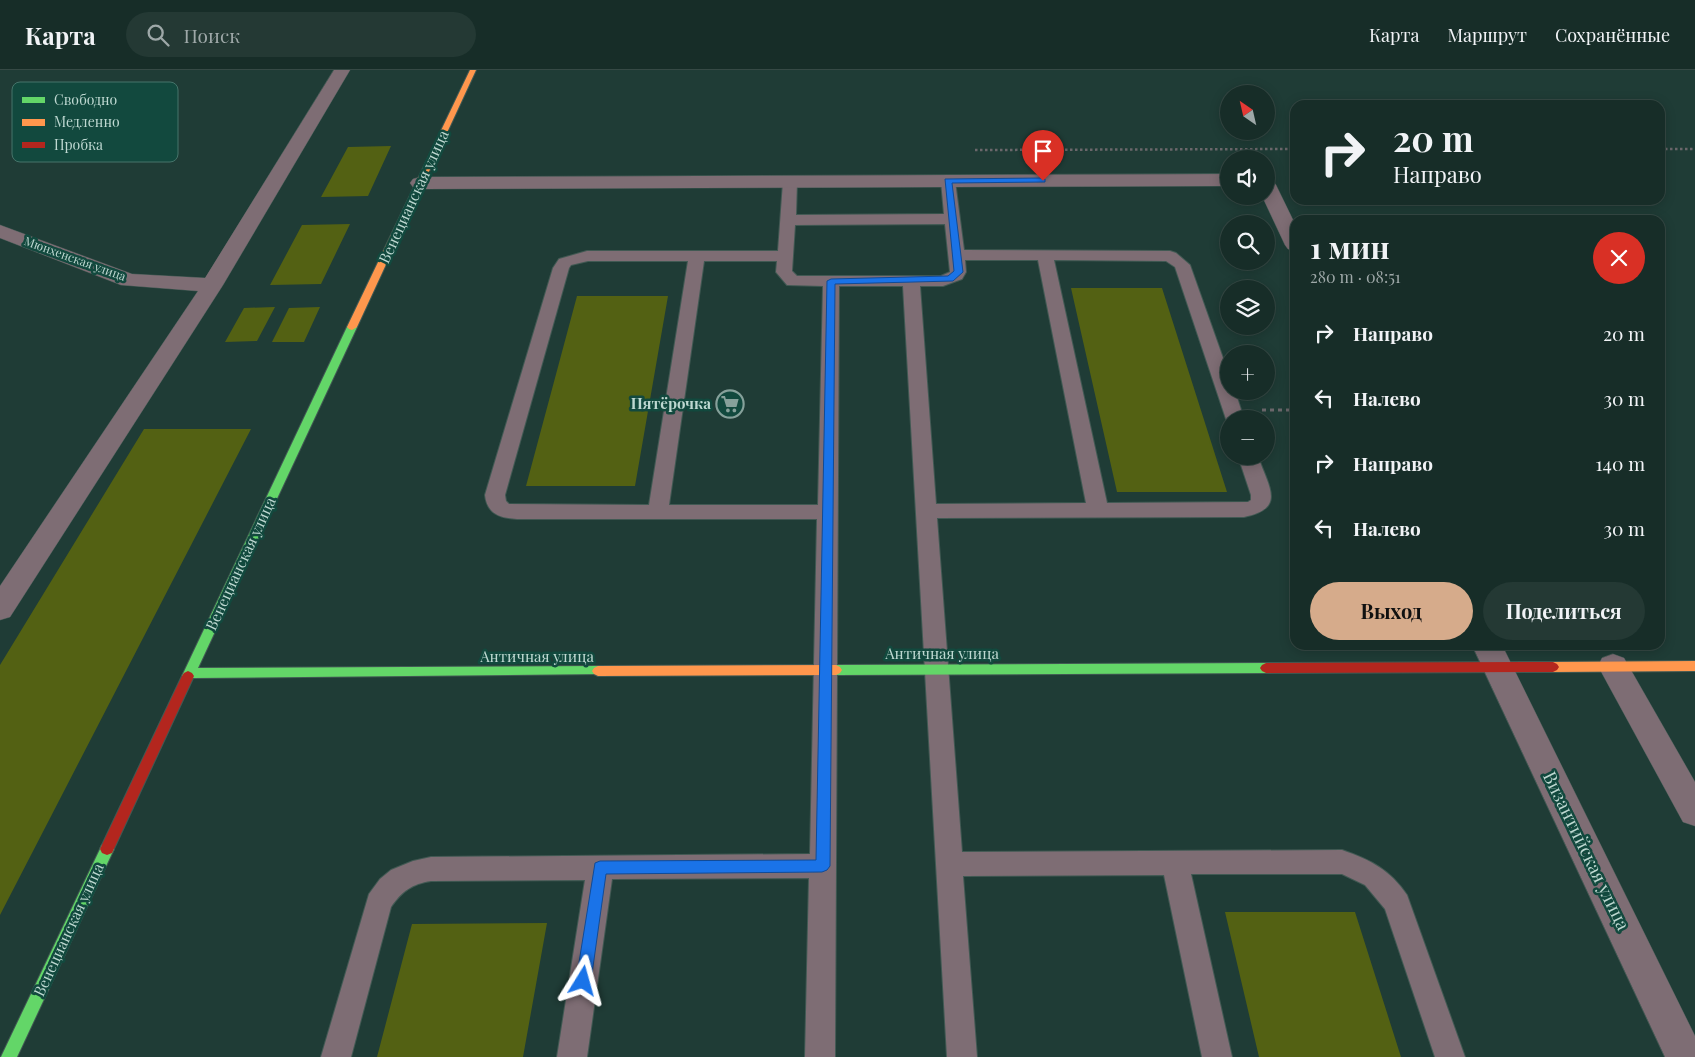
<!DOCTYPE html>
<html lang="ru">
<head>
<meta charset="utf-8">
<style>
  :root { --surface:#172d28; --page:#243934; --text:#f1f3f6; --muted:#9ea8a8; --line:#364945; --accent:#d6ab8b }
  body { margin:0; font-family:"Playfair Display",serif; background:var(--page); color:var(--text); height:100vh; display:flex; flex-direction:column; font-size:19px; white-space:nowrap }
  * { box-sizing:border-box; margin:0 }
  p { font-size:16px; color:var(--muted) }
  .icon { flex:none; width:28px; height:28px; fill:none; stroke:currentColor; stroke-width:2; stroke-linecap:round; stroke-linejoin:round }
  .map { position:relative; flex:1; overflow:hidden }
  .side { position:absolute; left:1290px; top:145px; width:375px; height:435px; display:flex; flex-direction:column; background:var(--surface); border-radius:15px; box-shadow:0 2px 12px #0003,0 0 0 1px var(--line) }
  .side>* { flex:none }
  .hud { position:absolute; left:1290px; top:30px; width:375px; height:105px; border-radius:15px; box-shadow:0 2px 12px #0003,0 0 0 1px var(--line); background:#172d28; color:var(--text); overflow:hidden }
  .needle { width:32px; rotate:326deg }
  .buttons { position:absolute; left:1220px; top:15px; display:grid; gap:10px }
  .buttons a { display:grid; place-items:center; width:55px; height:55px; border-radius:50%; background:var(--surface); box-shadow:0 2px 12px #0003,0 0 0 1px var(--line); font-size:25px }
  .pin { position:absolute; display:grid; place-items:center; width:42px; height:42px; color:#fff; margin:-51px -21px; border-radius:50% 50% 50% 0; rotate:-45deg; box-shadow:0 0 5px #0007 }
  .pin .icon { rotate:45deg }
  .me { position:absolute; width:55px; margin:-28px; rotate:8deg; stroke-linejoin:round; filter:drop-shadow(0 0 4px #0008) }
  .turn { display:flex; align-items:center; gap:18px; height:105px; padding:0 20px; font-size:22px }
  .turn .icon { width:65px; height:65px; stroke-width:2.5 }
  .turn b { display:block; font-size:35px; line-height:42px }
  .round { display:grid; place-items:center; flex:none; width:52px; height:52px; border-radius:26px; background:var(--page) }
  .head { display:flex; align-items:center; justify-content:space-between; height:85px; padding:0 20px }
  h1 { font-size:30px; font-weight:700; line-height:38px }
  .action { display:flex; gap:10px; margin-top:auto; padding:10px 20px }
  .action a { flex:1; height:58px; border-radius:30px; background:var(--accent); color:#111; font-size:20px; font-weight:700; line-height:58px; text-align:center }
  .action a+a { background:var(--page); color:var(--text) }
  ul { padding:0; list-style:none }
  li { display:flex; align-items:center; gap:15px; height:65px; padding:0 20px }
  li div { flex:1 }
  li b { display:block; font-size:19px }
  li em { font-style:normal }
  header { display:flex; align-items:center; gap:30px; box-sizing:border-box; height:70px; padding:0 25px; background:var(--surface); border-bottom:1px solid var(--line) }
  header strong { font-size:24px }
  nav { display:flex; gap:28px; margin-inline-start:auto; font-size:18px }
  .search { width:350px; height:45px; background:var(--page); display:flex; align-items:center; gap:12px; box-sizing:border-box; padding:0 18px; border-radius:28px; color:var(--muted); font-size:19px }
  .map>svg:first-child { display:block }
</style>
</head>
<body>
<header>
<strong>Карта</strong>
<div class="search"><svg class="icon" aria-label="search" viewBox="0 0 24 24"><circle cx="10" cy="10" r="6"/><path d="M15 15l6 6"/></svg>Поиск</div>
<nav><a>Карта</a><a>Маршрут</a><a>Сохранённые</a></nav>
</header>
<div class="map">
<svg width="1695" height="987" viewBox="0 0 1695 987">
  <rect width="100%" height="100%" fill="#1f3c36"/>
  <path fill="#536113" d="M391 76 368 126 321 127 348 77Z
    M350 154 321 214 270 215 302 155Z
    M1071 218H1162L1227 422H1117Z
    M577 226H668L635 416H526Z
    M275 237 257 271 225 272 244 238Z
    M320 237 304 272H272L289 238Z
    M144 359H251L0 845V595Z
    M1225 842H1355L1401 987H1259Z
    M547 853 523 987H377L412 854Z"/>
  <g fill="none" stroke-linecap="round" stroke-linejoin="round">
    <g stroke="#415953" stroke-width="2">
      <path id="lane" d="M948 107 955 111 964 180 1170 181 1176 183 1190 195 1229 305V321H1235L1244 349H1229V353L1226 349 1175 197 1166 191 1054 190 1107 433 1248 432 1251 430V425L1238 386H1258C1268 417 1287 438 1244 447L937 448 962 782 1342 780C1371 790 1390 800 1407 825L1465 987H1435L1385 839 1365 815 1342 804H1191L1232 987H1202L1164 805 963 806 977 987H947L903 216H839L835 987H805L809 808 612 809 587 987H557L585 810 431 811C412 814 402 821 391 837L351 987H321L369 824 380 809 391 800 413 791 431 787 810 784 817 449H517C500 448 487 444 485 425L553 198 559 189 587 181H778L783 112 785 109 790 108 797 112 796 145 944 144 941 111ZM945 154 950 202 941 206H797L792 201 795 155ZM965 190H1038L1086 433 936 434 920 216H943L962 209 966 202ZM588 191H688L649 435 509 434 506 431 505 425 569 198 571 195ZM704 191H777L776 202 787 215 823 216 818 435H669Z"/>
    </g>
    <g stroke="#415953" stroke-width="1">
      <path id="street" d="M334 0H350L223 215 10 547 0 550V516L198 221 121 215 0 168V155L132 204 205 208Z
        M1229 104V116L420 119 413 117 410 113 413 109 420 107Z
        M1266 109 1273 111 1276 115 1295 154V181L1288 179 1285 175 1262 126H1266Z
        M1472 575H1502L1695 966V987H1665Z
        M1613 584 1624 588 1695 712V756L1683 752 1598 596 1602 588Z"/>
    </g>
    <g stroke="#415953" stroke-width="2">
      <path id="fast" d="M352 254 357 257 198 598 598 596 602 598 604 601 602 604 193 608 188 611 184 609 182 606 347 257Z
        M1266 593 1270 595 1272 598 1270 601 1266 603 836 605 832 603 830 600 832 597 836 595Z
        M107 773 112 775 114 779 17 987H1L102 775Z"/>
    </g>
    <g stroke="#415953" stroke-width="2">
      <path id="slow" d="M470 0H476L357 257 352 260 349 259 347 257Z
        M1695 591V601L1553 602 1549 600 1547 597 1549 594 1553 592Z
        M836 595 840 597 842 600 840 603 836 605 598 606 594 604 592 601 594 598 598 596Z"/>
    </g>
    <g stroke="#415953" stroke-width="2">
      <path id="jam" d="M1553 592 1557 594 1559 597 1557 600 1553 602 1266 603 1262 601 1260 598 1262 595 1266 593Z
        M188 601 192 603 194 606 112 783 107 785 102 783 100 779 102 775 182 606 184 603Z"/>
    </g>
    <path stroke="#6b676b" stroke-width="2.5" stroke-dasharray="2.5 2.5" stroke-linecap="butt" d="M1660 79H1695
      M975 80 1295 79"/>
    <path stroke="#6b676b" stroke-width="3" stroke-dasharray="4 4" stroke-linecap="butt" d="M1262 340H1295"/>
    <use href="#lane" fill="#7e6d74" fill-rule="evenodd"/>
    <use href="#street" fill="#7e6d74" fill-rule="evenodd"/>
    <use href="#fast" fill="#63d668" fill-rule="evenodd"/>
    <use href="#slow" fill="#ff974d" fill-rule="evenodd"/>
    <use href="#jam" fill="#b3261e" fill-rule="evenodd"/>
  </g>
  <path fill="#1a73e8" stroke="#114b97" d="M1043 108 1045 109V112L952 113 963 202 953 211 835 214 830 796 827 800 822 802 606 804 591 911 589 916 583 918 578 916 576 911 595 793 600 791 816 790 827 211 831 209 948 206 954 201 945 109Z"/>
  <defs>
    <g id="supermarket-ring" transform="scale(1.4375)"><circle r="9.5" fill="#12493e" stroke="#86a19b" stroke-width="1.5"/><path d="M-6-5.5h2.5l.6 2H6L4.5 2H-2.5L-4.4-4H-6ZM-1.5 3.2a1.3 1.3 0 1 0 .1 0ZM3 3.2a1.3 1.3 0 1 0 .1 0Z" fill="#86a19b"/></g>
  </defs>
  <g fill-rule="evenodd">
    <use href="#supermarket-ring" x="730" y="334"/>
  </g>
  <g text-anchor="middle" stroke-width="5" stroke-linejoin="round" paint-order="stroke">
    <g font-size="12" fill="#bed8d1" stroke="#12493e">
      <text transform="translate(75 189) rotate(20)" y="4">Мюнхенская улица</text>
    </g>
    <g font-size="15" fill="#bed8d1" stroke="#12493e">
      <text transform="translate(414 127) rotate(-65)" y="5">Венецианская улица</text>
      <text transform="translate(241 494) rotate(-65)" y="5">Венецианская улица</text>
      <text x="942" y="589">Античная улица</text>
      <text x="537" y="592">Античная улица</text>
      <text transform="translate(69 860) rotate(-65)" y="5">Венецианская улица</text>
    </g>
    <g font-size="15" font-weight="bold" fill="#bed8d1" stroke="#12493e" text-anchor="end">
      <text x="711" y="339">Пятёрочка</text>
    </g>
    <g font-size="18" fill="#bed8d1" stroke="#12493e">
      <text transform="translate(1586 781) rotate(64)" y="6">Византийская улица</text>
    </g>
  </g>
  <rect x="12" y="12" width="166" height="80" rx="8" fill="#12493e" stroke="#46746a" stroke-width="1"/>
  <rect x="22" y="27" width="23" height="6" fill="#63d668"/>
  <rect x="22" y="49" width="23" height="7" fill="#ff974d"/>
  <rect x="22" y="72" width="23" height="6" fill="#b3261e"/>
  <g font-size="14" fill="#bed8d1">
    <text x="54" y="35">Свободно</text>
    <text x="54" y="57">Медленно</text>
    <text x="54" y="80">Пробка</text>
  </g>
</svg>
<div class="buttons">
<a><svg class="needle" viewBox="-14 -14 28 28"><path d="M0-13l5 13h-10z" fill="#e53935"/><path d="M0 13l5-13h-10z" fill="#9ea8a8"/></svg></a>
<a><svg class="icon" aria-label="sound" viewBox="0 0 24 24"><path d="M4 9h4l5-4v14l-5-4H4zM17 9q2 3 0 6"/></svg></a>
<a><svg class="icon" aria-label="search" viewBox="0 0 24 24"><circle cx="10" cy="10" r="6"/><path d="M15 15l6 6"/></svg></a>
<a><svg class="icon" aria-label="layers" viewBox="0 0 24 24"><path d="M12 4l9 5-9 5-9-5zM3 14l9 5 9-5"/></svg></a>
<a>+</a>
<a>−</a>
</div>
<div class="pin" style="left:1043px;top:111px;background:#d93025"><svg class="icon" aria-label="arrive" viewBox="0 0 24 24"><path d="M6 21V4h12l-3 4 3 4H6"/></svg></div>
<svg class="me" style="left:583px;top:911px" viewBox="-20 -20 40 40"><path d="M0-17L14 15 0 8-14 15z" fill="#1a73e8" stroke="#fff" stroke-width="4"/></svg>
<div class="hud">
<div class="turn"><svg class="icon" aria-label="right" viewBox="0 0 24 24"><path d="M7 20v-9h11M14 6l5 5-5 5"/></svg><div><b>20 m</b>Направо</div></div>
</div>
<section class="side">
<div class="head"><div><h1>1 мин</h1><p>280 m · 08:51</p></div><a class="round" style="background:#d93025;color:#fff"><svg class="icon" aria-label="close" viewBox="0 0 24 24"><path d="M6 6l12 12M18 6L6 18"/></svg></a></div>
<ul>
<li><svg class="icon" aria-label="right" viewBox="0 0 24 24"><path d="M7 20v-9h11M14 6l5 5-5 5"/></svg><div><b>Направо</b></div><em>20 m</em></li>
<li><svg class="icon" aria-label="left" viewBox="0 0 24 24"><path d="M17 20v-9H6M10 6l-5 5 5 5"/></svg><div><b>Налево</b></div><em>30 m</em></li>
<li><svg class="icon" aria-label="right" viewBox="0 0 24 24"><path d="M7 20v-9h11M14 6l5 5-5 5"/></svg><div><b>Направо</b></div><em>140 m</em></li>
<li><svg class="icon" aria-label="left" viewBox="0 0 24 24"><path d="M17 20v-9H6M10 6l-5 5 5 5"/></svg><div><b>Налево</b></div><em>30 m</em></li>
</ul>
<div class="action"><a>Выход</a><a>Поделиться</a></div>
</section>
</div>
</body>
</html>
